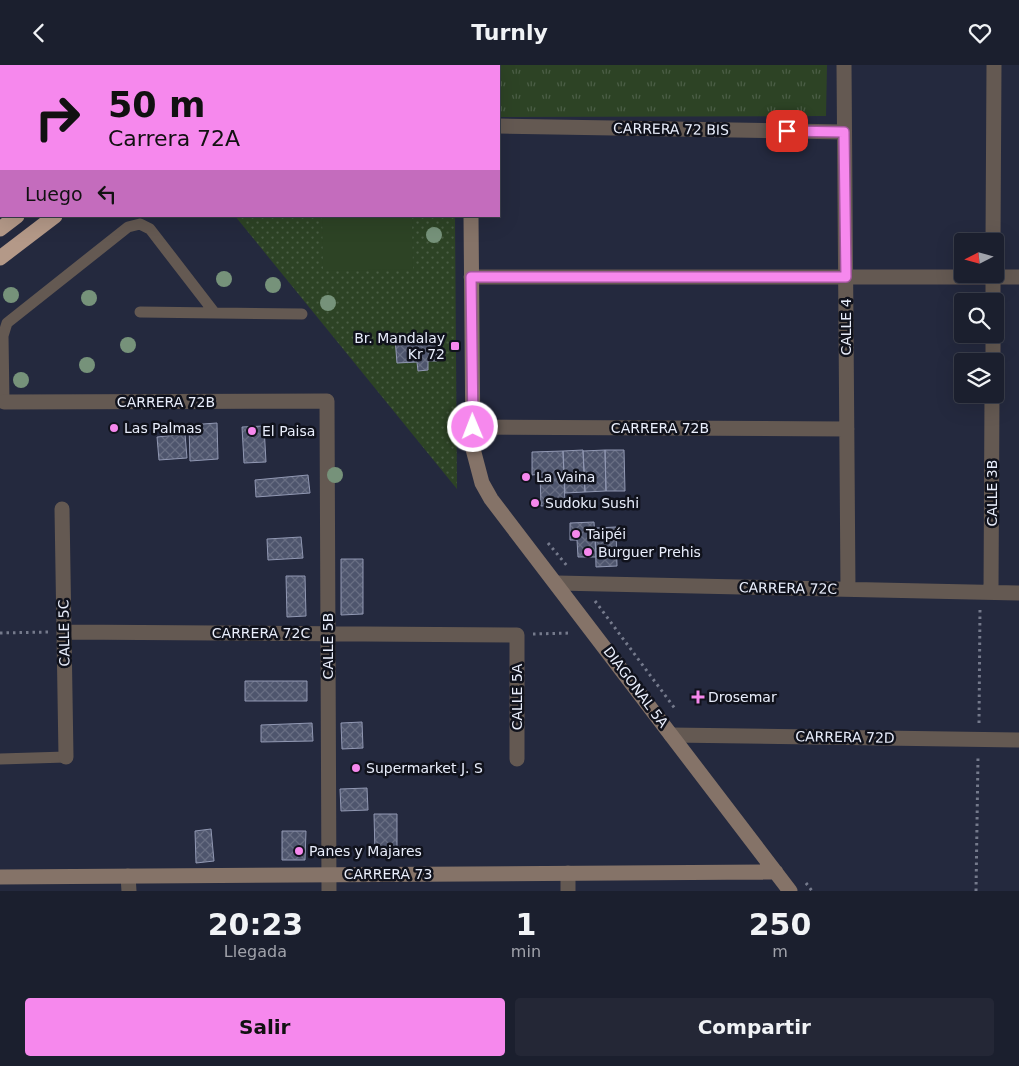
<!DOCTYPE html>
<html lang="es">
<head>
<meta charset="utf-8">
<style>
  :root { --surface:#1b1f2e; --page:#242736; --text:#f1f3f6; --muted:#a0a2aa; --line:#393d4a; --accent:#f688ed }
  body { margin:0; font-family:"DejaVu Sans",sans-serif; background:var(--page); color:var(--text); height:100vh; display:flex; flex-direction:column; font-size:19px; white-space:nowrap }
  * { box-sizing:border-box; margin:0 }
  p { font-size:16px; color:var(--muted) }
  .icon { flex:none; width:28px; height:28px; fill:none; stroke:currentColor; stroke-width:2; stroke-linecap:round; stroke-linejoin:round }
  .map { position:relative; height:826px; overflow:hidden }
  .sheet { display:flex; flex-direction:column; background:var(--surface); flex:1 }
  .sheet>* { flex:none }
  .hud { position:absolute; left:0px; top:0px; width:500px; height:152px; box-shadow:0 5px 20px #0002,0 0 0 1px var(--line); background:#f688ed; color:#111; overflow:hidden }
  .needle { width:32px; rotate:264deg }
  .buttons { position:absolute; left:954px; top:168px; display:grid; gap:10px }
  .buttons a { display:grid; place-items:center; width:50px; height:50px; border-radius:5px; background:var(--surface); box-shadow:0 5px 20px #0002,0 0 0 1px var(--line); font-size:25px }
  .pin { position:absolute; display:grid; place-items:center; width:42px; height:42px; color:#fff; margin:-21px; border-radius:10px; box-shadow:0 2px 8px #0006 }
  .me { position:absolute; width:55px; margin:-28px; rotate:359deg; stroke-linejoin:round; filter:drop-shadow(0 0 4px #0008) }
  .turn { display:flex; align-items:center; gap:18px; height:105px; padding:0 25px; font-size:22px }
  .turn .icon { width:65px; height:65px; stroke-width:2.5 }
  .turn b { display:block; font-size:35px; line-height:42px }
  .then { display:flex; align-items:center; height:48px; padding:0 25px; background:#0003; gap:10px; font-size:19px }
  .eta { display:flex; justify-content:space-evenly; align-items:center; height:85px; text-align:center }
  .eta b { font-size:30px; font-weight:600; line-height:35px }
  .button { display:flex; gap:10px; margin-top:auto; padding:10px 25px }
  .button a { flex:1; height:58px; border-radius:5px; background:var(--accent); color:#111; font-size:20px; font-weight:600; line-height:58px; text-align:center }
  .button a+a { background:var(--page); color:var(--text) }
  header { display:flex; justify-content:space-between; align-items:center; height:65px; padding:0 25px; background:var(--surface); font-size:22px; font-weight:600 }
  .map>svg:first-child { display:block }
</style>
</head>
<body>
<header><svg class="icon" aria-label="back" viewBox="0 0 24 24"><path d="M15 5l-7 7 7 7"/></svg>Turnly<svg class="icon" aria-label="heart" viewBox="0 0 24 24"><path d="M12 20l-8-8c-3-5 5-10 8-4 3-6 11-1 8 4z"/></svg></header>
<div class="map">
<svg width="1019" height="826" viewBox="0 0 1019 826">
  <defs>
    <pattern id="grass-tufts" width="24" height="20" patternUnits="userSpaceOnUse" patternTransform="scale(1.25)"><rect width="24" height="20" fill="#2d4325"/><path d="M3 7l-1-3M5 7V3M7 7l1-3M15 17l-1-3M17 17v-4M19 17l1-3" fill="none" stroke="#4b5e46"/></pattern>
    <pattern id="park-dots" width="8" height="8" patternUnits="userSpaceOnUse" patternTransform="scale(1.25)"><rect width="8" height="8" fill="#2d4325"/><path d="M2 2h.1M6 6h.1" fill="none" stroke="#4b5e46" stroke-width="1.8" stroke-linecap="round"/></pattern>
    <pattern id="building-cross-hatch" width="8" height="8" patternUnits="userSpaceOnUse" patternTransform="scale(1.25)"><rect width="8" height="8" fill="#4e556d"/><path d="M0 0l8 8M0 8l8-8" fill="none" stroke="#686e83"/></pattern>
  </defs>
  <rect width="100%" height="100%" fill="#24293e"/>
  <path fill="url(#grass-tufts)" d="M0 0 69 1H1L0 143Z
    M493 0H827L826 51 499 52V1Z"/>
  <path fill="url(#park-dots)" d="M129 0H455V1H129Z
    M235 151H455L457 424Z"/>
  <path fill="#2d4325" d="M322 151H412L413 204 323 206Z"/>
  <path fill="url(#building-cross-hatch)" stroke="#9198b3" d="M436 270 437 296H428V305L418 306 417 297 397 298 395 273Z
    M217 358 218 394 190 396 189 360Z
    M264 361 266 397 244 398 242 362Z
    M185 369 187 393 159 395 157 372Z
    M583 385 585 427 565 428 563 386Z
    M605 385 606 426 585 427 583 386Z
    M605 385H624L625 426H606Z
    M563 386 565 440 541 441 540 409 532 410V387Z
    M308 410 310 428 256 432 255 415Z
    M594 457 596 492H578L577 475H570V458Z
    M616 462 617 501 596 502 595 463Z
    M301 472 303 493 268 495 267 474Z
    M341 494H363V549L341 550Z
    M286 511H305L306 551 287 552Z
    M245 616H307V636H245Z
    M362 657 363 683 342 684 341 658Z
    M312 658 313 676 261 677V660Z
    M367 723 368 745 341 746 340 724Z
    M374 749H397V789H375Z
    M211 764 214 796 196 798 195 766Z
    M282 766H306L305 795H282Z"/>
  <g fill="none" stroke-linecap="round" stroke-linejoin="round">
    <path stroke="#757a8c" stroke-width="3" stroke-dasharray="2.5 4" stroke-linecap="butt" d="M416 0V1
      M199 1V0
      M548 478 568 502
      M595 536 676 645
      M0 568 49 567
      M533 569 572 568
      M979 658 980 544
      M806 818 812 826
      M976 826 978 692"/>
    <path stroke="#645952" stroke-width="11" d="M140 247 302 249
      M4 337 3 271 7 258 128 162 140 159 150 164 214 247
      M0 694 66 692"/>
    <path stroke="#645952" stroke-width="15" d="M844 0 848 524
      M499 61 844 67
      M993 176 994 0
      M471 212H1019
      M993 236V209
      M993 296V269
      M4 337 327 336 329 826
      M473 362 847 364
      M62 444 66 692
      M557 518 1019 528
      M991 527 992 329
      M64 567 517 570V694
      M671 670 1019 675
      M568 808V826
      M128 811 129 826"/>
    <path stroke="#857368" stroke-width="15" d="M469 0V1
      M471 151 473 384 482 418 491 434 790 826
      M0 812 776 807"/>
    <path stroke="#b49988" stroke-width="15" d="M83 0 84 1
      M113 0V1
      M0 164 17 151
      M0 193 55 151"/>
  </g>
  <g fill="#76927a">
    <circle cx="434" cy="170" r="8"/>
    <circle cx="224" cy="214" r="8"/>
    <circle cx="273" cy="220" r="8"/>
    <circle cx="11" cy="230" r="8"/>
    <circle cx="89" cy="233" r="8"/>
    <circle cx="328" cy="238" r="8"/>
    <circle cx="128" cy="280" r="8"/>
    <circle cx="87" cy="300" r="8"/>
    <circle cx="21" cy="315" r="8"/>
    <circle cx="335" cy="410" r="8"/>
  </g>
  <g fill="none" stroke-linecap="round" stroke-linejoin="round">
    <g stroke="#a0589a" stroke-width="12">
      <path id="route" d="M473 362 471 212H846L844 67 787 66"/>
    </g>
    <use href="#route" stroke="#f688ed" stroke-width="9"/>
  </g>
  <g fill="#f688ed" stroke="#10121c" stroke-width="2">
    <rect x="450" y="276" width="10" height="10" rx="2.5"/>
    <circle cx="114" cy="363" r="5"/>
    <circle cx="252" cy="366" r="5"/>
    <circle cx="526" cy="412" r="5"/>
    <circle cx="535" cy="438" r="5"/>
    <circle cx="576" cy="469" r="5"/>
    <circle cx="588" cy="487" r="5"/>
    <path d="M695.5 624.5h5v5h5v5h-5v5h-5v-5h-5v-5h5z"/>
    <circle cx="356" cy="703" r="5"/>
    <circle cx="299" cy="786" r="5"/>
  </g>
  <g text-anchor="middle" stroke-width="5" stroke-linejoin="round" paint-order="stroke">
    <g font-size="14" fill="#e8edfb" stroke="#10121c">
      <text transform="translate(671 64) rotate(1)" y="5">CARRERA 72 BIS</text>
      <text transform="translate(846 262) rotate(-90)" y="5">CALLE 4</text>
      <text x="166" y="342">CARRERA 72B</text>
      <text x="660" y="368">CARRERA 72B</text>
      <text transform="translate(992 428) rotate(-90)" y="5">CALLE 3B</text>
      <text transform="translate(788 523) rotate(1)" y="5">CARRERA 72C</text>
      <text transform="translate(64 568) rotate(-91)" y="5">CALLE 5C</text>
      <text x="261" y="573">CARRERA 72C</text>
      <text transform="translate(328 581) rotate(-90)" y="5">CALLE 5B</text>
      <text transform="translate(636 622) rotate(53)" y="5">DIAGONAL 5A</text>
      <text transform="translate(517 632) rotate(-90)" y="5">CALLE 5A</text>
      <text transform="translate(845 672) rotate(1)" y="5">CARRERA 72D</text>
      <text x="388" y="814">CARRERA 73</text>
    </g>
    <g font-size="14" fill="#e8edfb" stroke="#10121c" text-anchor="start">
      <text x="445" y="278" text-anchor="end">Br. Mandalay<tspan x="445" dy="16">Kr 72</tspan></text>
      <text x="124" y="368">Las Palmas</text>
      <text x="262" y="371">El Paisa</text>
      <text x="536" y="417">La Vaina</text>
      <text x="545" y="443">Sudoku Sushi</text>
      <text x="586" y="474">Taipéi</text>
      <text x="598" y="492">Burguer Prehis</text>
      <text x="708" y="637">Drosemar</text>
      <text x="366" y="708">Supermarket J. S</text>
      <text x="309" y="791">Panes y Majares</text>
    </g>
  </g>
</svg>
<div class="buttons">
<a><svg class="needle" viewBox="-14 -14 28 28"><path d="M0-13l5 13h-10z" fill="#e53935"/><path d="M0 13l5-13h-10z" fill="#a0a2aa"/></svg></a>
<a><svg class="icon" aria-label="search" viewBox="0 0 24 24"><circle cx="10" cy="10" r="6"/><path d="M15 15l6 6"/></svg></a>
<a><svg class="icon" aria-label="layers" viewBox="0 0 24 24"><path d="M12 4l9 5-9 5-9-5zM3 14l9 5 9-5"/></svg></a>
</div>
<div class="pin" style="left:787px;top:66px;background:#d93025"><svg class="icon" aria-label="arrive" viewBox="0 0 24 24"><path d="M6 21V4h12l-3 4 3 4H6"/></svg></div>
<svg class="me" style="left:473px;top:362px" viewBox="-20 -20 40 40"><circle r="17" fill="#f688ed" stroke="#fff" stroke-width="3"/><path d="M0-11L8 9 0 5-8 9z" fill="#fff"/></svg>
<div class="hud">
<div class="turn"><svg class="icon" aria-label="right" viewBox="0 0 24 24"><path d="M7 20v-9h11M14 6l5 5-5 5"/></svg><div><b>50 m</b>Carrera 72A</div></div>
<div class="then">Luego<svg class="icon" aria-label="left" viewBox="0 0 24 24"><path d="M17 20v-9H6M10 6l-5 5 5 5"/></svg></div>
</div>
</div>
<section class="sheet">
<div class="eta">
<div><b>20:23</b><p>Llegada</p></div>
<div><b>1</b><p>min</p></div>
<div><b>250</b><p>m</p></div>
</div>
<div class="button"><a>Salir</a><a>Compartir</a></div>
</section>
</body>
</html>
